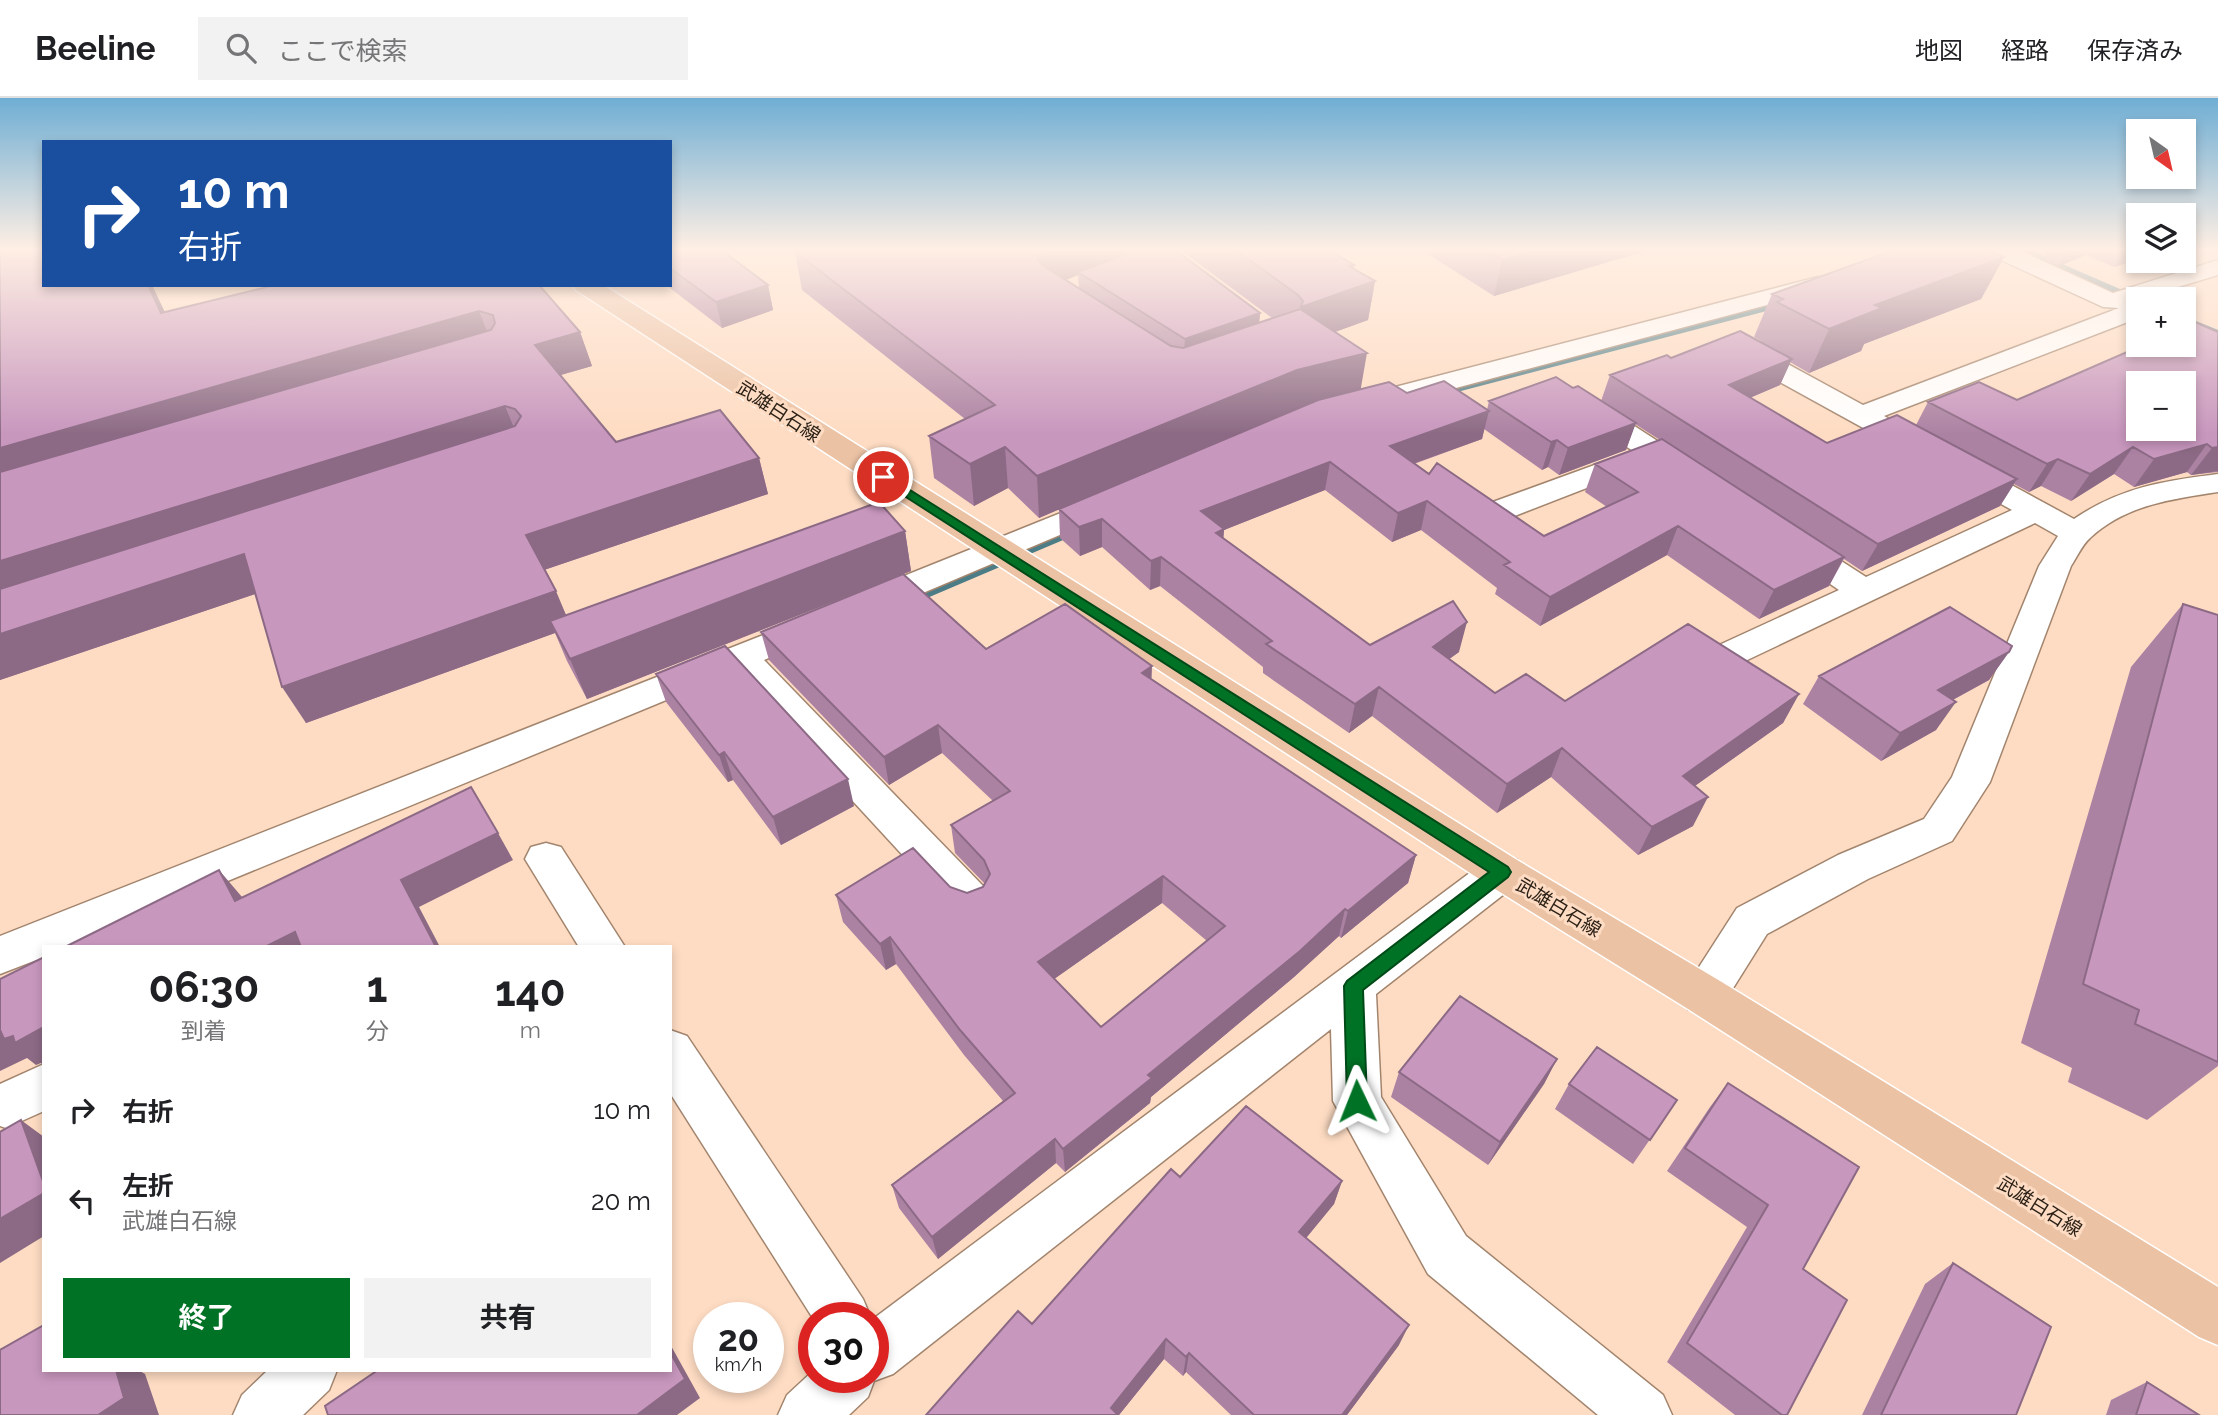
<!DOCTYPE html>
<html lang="ja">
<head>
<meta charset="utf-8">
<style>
  :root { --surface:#fff; --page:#f2f2f2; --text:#202124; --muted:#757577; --line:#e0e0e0; --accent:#007225 }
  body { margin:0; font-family:Raleway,"Noto Sans JP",sans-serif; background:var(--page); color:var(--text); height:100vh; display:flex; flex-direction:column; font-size:26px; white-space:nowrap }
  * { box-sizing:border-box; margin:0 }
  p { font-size:23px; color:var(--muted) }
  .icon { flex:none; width:38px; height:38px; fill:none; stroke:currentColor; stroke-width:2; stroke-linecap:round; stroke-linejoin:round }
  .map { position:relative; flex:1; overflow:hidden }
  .drawer { position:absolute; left:42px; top:847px; width:630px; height:427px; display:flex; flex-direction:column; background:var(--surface); border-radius:0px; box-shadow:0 4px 10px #0003 }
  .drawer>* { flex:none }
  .hud { position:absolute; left:42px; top:42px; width:630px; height:147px; border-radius:0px; box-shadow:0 4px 10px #0003; background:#1a4fa0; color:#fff; overflow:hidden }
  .needle { width:46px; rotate:146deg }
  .buttons { position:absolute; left:2126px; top:21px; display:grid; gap:14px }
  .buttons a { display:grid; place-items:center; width:70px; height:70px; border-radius:0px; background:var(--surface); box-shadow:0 4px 10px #0003; font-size:35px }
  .speed { position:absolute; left:693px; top:1204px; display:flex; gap:14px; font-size:35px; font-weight:700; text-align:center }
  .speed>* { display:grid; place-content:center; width:91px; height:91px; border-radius:50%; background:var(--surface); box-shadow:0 4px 10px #0003; line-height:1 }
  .speed small { font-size:18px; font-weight:400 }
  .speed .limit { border:10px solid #d22; background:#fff; color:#111 }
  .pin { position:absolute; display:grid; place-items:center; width:60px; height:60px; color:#fff; margin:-30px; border:4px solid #fff; border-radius:50%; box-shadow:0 2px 7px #0007 }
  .me { position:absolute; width:77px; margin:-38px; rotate:358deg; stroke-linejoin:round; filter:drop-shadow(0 0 5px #0008) }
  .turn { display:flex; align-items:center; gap:24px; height:147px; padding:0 21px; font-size:32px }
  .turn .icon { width:91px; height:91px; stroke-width:2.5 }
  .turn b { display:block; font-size:49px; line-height:60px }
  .eta { display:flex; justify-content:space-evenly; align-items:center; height:119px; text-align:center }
  .eta b { font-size:42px; font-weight:700; line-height:49px }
  .cta { display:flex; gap:14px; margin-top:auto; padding:14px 21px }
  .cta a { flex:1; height:80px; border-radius:0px; background:var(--accent); color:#fff; font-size:28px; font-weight:700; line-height:80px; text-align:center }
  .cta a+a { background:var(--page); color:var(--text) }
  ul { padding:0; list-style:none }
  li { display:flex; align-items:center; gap:21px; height:91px; padding:0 21px }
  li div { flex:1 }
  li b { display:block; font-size:26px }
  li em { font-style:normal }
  header { display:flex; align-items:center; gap:42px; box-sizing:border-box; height:98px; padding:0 35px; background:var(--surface); border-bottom:2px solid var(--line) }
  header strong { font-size:33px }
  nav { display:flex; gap:38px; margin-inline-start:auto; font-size:24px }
  .search { width:490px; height:63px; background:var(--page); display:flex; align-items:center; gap:18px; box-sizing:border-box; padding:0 24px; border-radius:0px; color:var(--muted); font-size:26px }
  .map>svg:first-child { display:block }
</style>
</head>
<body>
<header>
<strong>Beeline</strong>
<div class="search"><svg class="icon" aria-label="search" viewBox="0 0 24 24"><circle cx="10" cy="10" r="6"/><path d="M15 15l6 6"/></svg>ここで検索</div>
<nav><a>地図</a><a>経路</a><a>保存済み</a></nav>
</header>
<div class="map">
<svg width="2218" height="1317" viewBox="0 0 2218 1317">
  <rect width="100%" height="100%" fill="#fedcc3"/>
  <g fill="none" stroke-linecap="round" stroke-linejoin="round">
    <path fill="#4c7c86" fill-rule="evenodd" d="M2014 151H2028L2143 201H2138V205L2134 204Z
      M1786 202 1791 205 1790 207 1438 299 1432 296Z
      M2184 218 2218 232V239L2184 225Z
      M1077 427 1084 431 1082 434 913 506 908 507 901 503 903 500Z"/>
    <g stroke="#a3856e" stroke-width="3">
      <path id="minor" d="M1984 151H2017L2113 195 2218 162V177L2138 201 2131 206H2138V220L1884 318 2074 421C2121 389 2164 383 2218 376V394C2172 401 2125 407 2090 440 2082 447 2077 459 2071 468L1990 684 1952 743 1868 781 1767 836 1720 911 1704 917 1688 911 1681 897 1737 810 1838 757 1924 721 1952 679 2039 468 2058 438 2035 425 1743 564 1730 568 1717 564 1712 556 1717 548 1839 492 1782 453 1777 446 1782 439 1793 436 1804 439 1866 479 2012 412 1731 257 1727 251 1731 245 1740 243 1749 245 1863 307 2119 210 2103 209 1988 156Z
        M1818 179 1827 181 1830 186 1827 191 1355 317 1345 314 1341 308 1345 302Z
        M1589 302 1599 305 1699 370 1703 376 1699 382C1679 387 1667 376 1651 365L1512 419 1501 421 1490 419 1485 412 1490 405 1633 353 1579 317 1575 311 1579 305Z
        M1108 396 1119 398 1124 405 1119 412 878 514 866 517 854 514 849 506 854 498Z
        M814 517 826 520 831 528 826 536 764 562 985 790 991 802 985 814 970 819 955 814 734 574 68 849H44V859L0 876V838Z
        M546 745 561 749 625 849H579L525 761 531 749Z
        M1502 757 1517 762 1523 774 1517 786 1376 896 1381 999 1466 1138 1663 1297 1672 1317H1598L1428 1176 1333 1003 1331 931 893 1276 874 1283 868 1299 849 1317H778L787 1297 814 1272V1279H873V1221L1487 762Z
        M670 932 687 938 863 1201 871 1220H814V1222L670 995Z
        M44 966V1013L6 1030 0 1028V986Z
        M268 1272H337L329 1292 303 1317H233L242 1297Z"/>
    </g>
    <g stroke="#fff" stroke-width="3">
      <path id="major" d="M573 187H603L1517 762 1720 883 2218 1189V1247L2199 1239 1688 911 1487 786 576 192Z"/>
    </g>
    <use href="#minor" fill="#fff" fill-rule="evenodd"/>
    <use href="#major" fill="#ebc2a4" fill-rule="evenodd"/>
  </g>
  <path fill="#ac82a3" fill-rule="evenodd" d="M0 151 44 187H152L164 214 539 187 580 234 592 268 560 277 616 344 759 360 768 396 544 472 566 517 905 433 911 473 587 601 567 563 555 535 306 625 255 496 0 582Z
    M670 151 768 187 773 212 722 230 666 187H670Z
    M1174 151 1260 215 1259 225 1272 220 1179 151H1333L1332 154 1353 171 1375 183 1368 222 1335 234 1361 291 1407 295 1487 312 1489 303 1573 290 1601 303 1610 277 1671 260 1760 244 1761 243 1754 239 1772 196 2004 159 1981 201 1864 246 1861 253 1809 275 1790 264 1780 287 1750 300 1827 345 1916 327 1928 304 2017 302 2218 234V374L2191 377 2187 374 2134 389 2114 376 2071 403 2041 388 2029 394 2014 386 2000 408 1862 473 1844 461 1829 488 1759 521 1667 457 1540 528 1495 496 1497 490 1421 432 1392 444 1325 392 1224 432 1223 440 1370 547 1459 554 1449 561 1495 595 1565 603 1799 596 1783 625 1695 688 1693 728 1638 757 1551 679 1497 715 1372 618 1349 635 1263 575V569L1160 488 1150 492 1102 449 1080 458 1060 440 1059 411 1039 420 1008 390 974 408 934 380 929 338 965 321 802 192 795 154ZM1078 177 1079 190 1066 182ZM1635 326 1660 342 1595 366 1585 394 1607 409 1544 438 1429 376 1414 366 1482 341 1484 331 1542 372 1548 369 1559 377 1626 352Z
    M1420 151H1652L1494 198Z
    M2043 151H2138V161L2114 169 2086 157 2059 168 2046 162Z
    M2183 506 2218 517V968L2147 1022 2068 984 2072 970 2021 945 2131 569Z
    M761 534 986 551 1152 581 1416 757 1408 785 1341 840 1339 838 1294 879 1151 999 1150 1005 1065 1074 1056 1065 938 1161 899 1110 892 1087 1003 1003 964 957 896 866 886 872 843 824 836 797 950 789 967 795 983 789 985 786 955 755 951 727 993 703 942 655 889 687 769 562ZM1162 805 1207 843 1101 929 1054 881Z
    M2009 554 1989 582 1953 602 1936 632 1881 663 1803 606 1819 578Z
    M656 576 854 708 781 747 733 682 728 684 666 604Z
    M1557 961 1544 986 1488 1067 1391 999 1399 974Z
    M1728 985 1803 1171 1787 1317H1735L1667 1264 1747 1129 1667 1073 1710 1009Z
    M1569 986 1677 1002 1633 1066 1555 1011Z
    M1180 1079 1342 1083 1334 1106 1306 1140 1399 1247 1347 1317H1231L1186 1274 1183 1278 1164 1261 1119 1317H926L1032 1226Z
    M1953 1165 2016 1317H1862L1925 1186Z
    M2147 1284 2199 1317H2106L2111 1302Z"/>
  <path fill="#8c6a85" d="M1045 151H1145L1078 174V177L1044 191 1037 160 1043 152Z
    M1539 151H1652L1494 198 1502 162Z
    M2069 151H2090L2086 157 2059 168Z
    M2125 151H2138V161L2114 169Z
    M2004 159 1981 201 1864 246 1861 253 1809 275 1829 231 1875 207Z
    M1354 167 1350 192 1375 183 1368 222 1296 248 1301 209 1349 168Z
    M148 187H152L181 248 161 215Z
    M768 187 773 212 722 230 716 204Z
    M479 213 492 246 0 393V350Z
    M1260 215 1258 241 1183 267 1185 241Z
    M580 234 592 268 547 281 535 247Z
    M1367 255 1360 295 1292 313 1039 420 1037 378 1297 272Z
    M1792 261 1780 287 1718 313 1729 287Z
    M505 308 519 342 0 508V463Z
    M1489 313 1482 341 1384 376 1390 348Z
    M1636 325 1626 352 1559 377 1568 350Z
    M1557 342 1548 369 1542 372 1551 344Z
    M2207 346 2187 374 2134 389 2154 361Z
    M1005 349 1008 390 974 408 970 366Z
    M2133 349 2114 376 2071 403 2090 376Z
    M2218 349V373L2191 377 2212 350Z
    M759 360 768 396 541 473 526 437Z
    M2058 361 2041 388 2029 394 2047 366Z
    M1330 364 1325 392 1224 432 1222 460 1201 413Z
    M2017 381 2000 408 1862 473 1878 446Z
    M1427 403 1421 432 1392 444 1398 415Z
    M1102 421V449L1080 458 1079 429Z
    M1678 428 1667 457 1540 528 1550 499Z
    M905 433 911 473 587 601 570 561Z
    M244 456 267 492 0 582V536Z
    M1161 459 1160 488 1150 492 1151 463Z
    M1844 459 1829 488 1759 521 1774 492Z
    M556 493 571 529 550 523 555 535 306 625 282 589Z
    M1467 524 1459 554 1426 578 1433 549Z
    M2009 554 1989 582 1919 620 1938 592Z
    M1152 568 1151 596 1142 575Z
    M1379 589 1372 618 1349 635 1355 606Z
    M1799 596 1783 625 1668 707 1683 678Z
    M1956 604 1936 632 1881 663 1900 635Z
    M938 627 942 655 889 687 884 659Z
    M1562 650 1551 679 1497 715 1507 686Z
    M724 654 733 682 728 684 719 657Z
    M848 681 854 708 781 747 773 719Z
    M1708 699 1693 728 1638 757 1652 729Z
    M498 735 513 762 419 809 440 849H436L401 782Z
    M1416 757 1408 785 1341 840 1348 813Z
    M219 772 242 799 235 803Z
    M1163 778 1162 805 1040 891 1038 864Z
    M1345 811 1339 838 1294 879 1151 999 1150 1005 1065 1074 1063 1051 1148 977Z
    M295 834 307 849H265Z
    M890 839 896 866 886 872 880 846Z
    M44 929V968L41 965 36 967 27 960 0 973V932Z
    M1557 961 1544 986 1488 1067 1500 1044Z
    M21 1022 44 1039V1086Z
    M1055 1041 1056 1065 938 1161 932 1139Z
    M1342 1083 1334 1106 1293 1156 1299 1134Z
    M44 1095V1138L0 1165V1121Z
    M1409 1227 1399 1247 1347 1317H1342Z
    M1166 1241 1164 1261 1119 1317H1111V1310Z
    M670 1246 700 1300 677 1317H637L670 1254Z
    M1189 1255 1186 1274 1183 1278 1186 1259Z
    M96 1272H138L145 1276 159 1317H98Z"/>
  <path fill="#c897be" stroke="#8c6a85" stroke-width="2" fill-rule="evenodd" d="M0 151H44V187H148L161 215 275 187H539L580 234 535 247 616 344 720 312 759 360 526 437 556 493 282 589 244 456 0 536V491L515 328 521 318 515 311 505 308 0 463V374L491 232 495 225 493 217 479 213 0 350Z
    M670 151H720L768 187 716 204 670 170Z
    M804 151H1045L1043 152 1037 160 1042 167 1171 248 1183 250 1300 211 1367 255 1297 272 1037 378 1005 349 970 366 929 338 995 307 795 154Z
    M1140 151H1174L1260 215 1185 241 1078 174Z
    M1234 151H1328L1354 167 1349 168 1375 183 1301 209 1303 203 1298 197Z
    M1485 151H1539L1502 162Z
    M1897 151H1987L2004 159 1875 207 1882 210 1829 231 1777 204 1783 201 1772 196Z
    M2195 224 2218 234V349L2212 350 2207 346 2154 361 2133 349 2090 376 2058 361 2047 366 1928 304 1979 284 2017 302 2143 247H2184V229ZM2138 285H2184V331H2138Z
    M1740 233 1792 261 1729 287 1827 345 1897 317 2017 381 1878 446 1610 277 1667 257 1671 260Z
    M1556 279 1573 290 1578 288 1636 325 1568 350 1557 342 1551 344 1489 303Z
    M1444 283 1489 313 1390 348 1429 376 1437 365 1544 438 1638 394 1595 366 1662 341 1844 459 1774 492 1678 428 1550 499 1504 467 1510 464 1427 403 1398 415 1330 364 1201 413 1224 431 1216 435 1370 547 1453 503 1467 524 1433 549 1495 595 1526 576 1565 603 1688 526 1799 596 1683 678 1708 699 1652 729 1562 650 1507 686 1379 589 1355 606 1266 546 1272 543 1161 459 1151 463 1102 421 1079 429 1059 411 1318 302 1389 284 1407 295Z
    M879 404 905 433 570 561 550 523Z
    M903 476 986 551 1065 506 1152 568 1142 575 1416 757 1348 813 1345 811 1300 853 1148 977 1152 980 1068 1047 1063 1051 1055 1041 932 1139 892 1087 1015 995 960 932 890 839 880 846 836 797 913 750 950 789 967 795 983 789 990 776 984 762 951 727 1010 693 938 627 884 659 761 534ZM1163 778 1225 828 1101 929 1038 864Z
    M2183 506 2218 517V964L2135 926 2139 912 2083 886Z
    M1950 509 2012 548 2009 554 1938 592 1956 604 1900 635 1819 578Z
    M725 548 848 681 773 719 724 654 719 657 656 576Z
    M471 689 498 735 401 782 436 849H301L295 834 265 849H65L219 772 235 803Z
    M44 859V929L15 945 13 938 4 941 0 932V881Z
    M1460 898 1557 961 1500 1044 1399 974Z
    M1597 949 1677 1002 1650 1042 1569 986Z
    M1728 985 1859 1069 1803 1171 1847 1202 1787 1317H1782L1687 1245 1768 1107 1685 1050Z
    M1246 1008 1342 1083 1299 1134 1409 1227 1342 1317H1254L1189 1255 1186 1259 1166 1241 1111 1310 1118 1317H926L1018 1213 1032 1226 1171 1071 1180 1079Z
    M21 1022 44 1086V1095L0 1121V1034Z
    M1953 1165 2051 1229 2016 1317H1881Z
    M44 1227V1272H116L124 1300 98 1317H0V1252Z
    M670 1254 685 1281 637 1317H328L325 1308 378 1272H670Z
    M2147 1284 2199 1317H2136Z"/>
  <linearGradient id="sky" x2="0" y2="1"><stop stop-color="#6faed4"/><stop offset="0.45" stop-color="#ffefe4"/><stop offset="1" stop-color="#ffefe4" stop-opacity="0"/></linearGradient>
  <rect width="2218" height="336" fill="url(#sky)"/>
  <path fill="#007225" stroke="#004a18" stroke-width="2" d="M883 375 1508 769 1511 774 1508 779 1363 892 1367 1003 1364 1010 1357 1013 1350 1010 1347 1003 1344 888 1347 883 1489 774 878 381V376Z"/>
  <g text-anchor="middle" stroke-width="6" stroke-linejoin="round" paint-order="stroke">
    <g font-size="19" fill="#2a1f15" stroke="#fedcc3">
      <text transform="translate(779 313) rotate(33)" y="7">武雄白石線</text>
      <text transform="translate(1559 809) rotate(31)" y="7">武雄白石線</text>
      <text transform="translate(2040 1108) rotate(32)" y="7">武雄白石線</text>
    </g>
  </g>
</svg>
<div class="buttons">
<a><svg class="needle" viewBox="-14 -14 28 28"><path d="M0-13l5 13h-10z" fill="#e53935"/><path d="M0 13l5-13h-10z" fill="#757577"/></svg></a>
<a><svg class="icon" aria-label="layers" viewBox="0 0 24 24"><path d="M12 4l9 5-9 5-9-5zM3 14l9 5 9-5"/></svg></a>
<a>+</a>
<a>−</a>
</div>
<div class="speed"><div>20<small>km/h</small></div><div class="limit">30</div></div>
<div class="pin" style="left:883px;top:379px;background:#d93025"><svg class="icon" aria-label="arrive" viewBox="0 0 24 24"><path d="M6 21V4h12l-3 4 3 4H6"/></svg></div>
<svg class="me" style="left:1357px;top:1003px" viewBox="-20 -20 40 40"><path d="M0-17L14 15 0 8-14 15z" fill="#007225" stroke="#fff" stroke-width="4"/></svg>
<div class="hud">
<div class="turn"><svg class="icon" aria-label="right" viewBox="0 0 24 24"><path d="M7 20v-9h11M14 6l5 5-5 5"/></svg><div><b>10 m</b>右折</div></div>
</div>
<section class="drawer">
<div class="eta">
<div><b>06:30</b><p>到着</p></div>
<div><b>1</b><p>分</p></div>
<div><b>140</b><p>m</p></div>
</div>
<ul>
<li><svg class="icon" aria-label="right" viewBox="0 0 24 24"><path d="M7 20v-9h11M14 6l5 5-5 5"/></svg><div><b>右折</b></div><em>10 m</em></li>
<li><svg class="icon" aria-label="left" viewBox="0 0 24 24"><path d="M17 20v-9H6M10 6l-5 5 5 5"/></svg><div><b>左折</b><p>武雄白石線</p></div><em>20 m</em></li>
</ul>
<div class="cta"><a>終了</a><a>共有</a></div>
</section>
</div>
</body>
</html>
